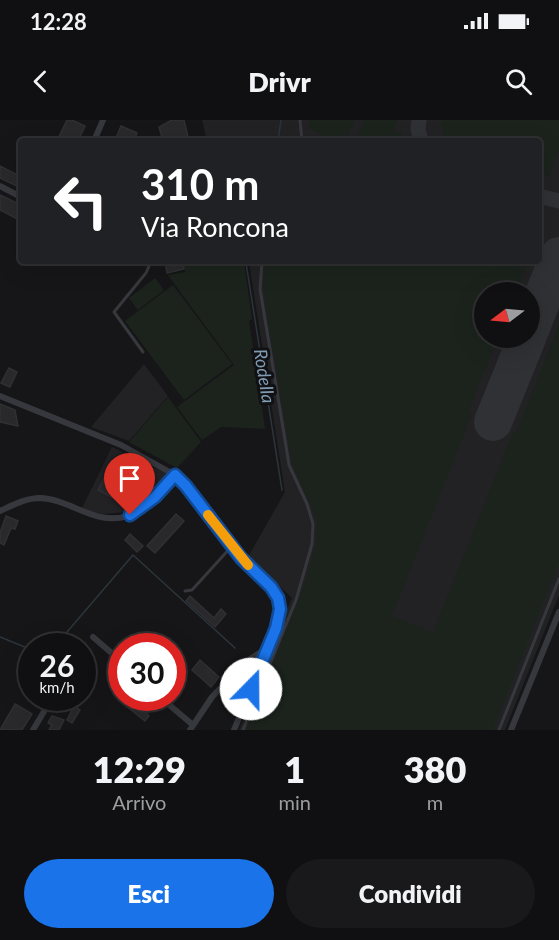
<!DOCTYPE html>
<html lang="it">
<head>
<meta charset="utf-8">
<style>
  :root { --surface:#101012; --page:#19191b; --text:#f1f3f6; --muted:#9c9d9f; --line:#303032; --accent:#1a73e8 }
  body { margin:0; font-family:Lato,sans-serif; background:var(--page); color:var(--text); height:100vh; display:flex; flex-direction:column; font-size:22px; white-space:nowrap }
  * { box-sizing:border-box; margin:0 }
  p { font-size:20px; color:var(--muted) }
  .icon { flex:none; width:33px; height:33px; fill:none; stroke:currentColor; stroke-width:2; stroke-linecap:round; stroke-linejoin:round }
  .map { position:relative; height:610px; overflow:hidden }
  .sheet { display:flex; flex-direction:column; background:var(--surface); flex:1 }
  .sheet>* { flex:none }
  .hud { position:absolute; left:18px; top:18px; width:524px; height:126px; border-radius:6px; box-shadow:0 6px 24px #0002,0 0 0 2px var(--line); background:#202124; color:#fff; overflow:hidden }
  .needle { width:39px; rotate:254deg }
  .tools { position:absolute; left:474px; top:162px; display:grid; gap:12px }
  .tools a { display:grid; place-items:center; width:66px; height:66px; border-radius:50%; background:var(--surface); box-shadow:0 6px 24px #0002,0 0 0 2px var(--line); font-size:30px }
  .speed { position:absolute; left:18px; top:513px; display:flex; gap:12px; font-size:30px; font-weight:700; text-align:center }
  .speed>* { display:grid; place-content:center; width:78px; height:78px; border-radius:50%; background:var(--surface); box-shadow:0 6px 24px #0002,0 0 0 2px var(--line); line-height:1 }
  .speed small { font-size:15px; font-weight:400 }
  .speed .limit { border:9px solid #d22; background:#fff; color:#111 }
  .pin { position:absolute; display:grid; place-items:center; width:51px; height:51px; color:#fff; margin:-62px -26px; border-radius:50% 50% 50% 0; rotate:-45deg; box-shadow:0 0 6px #0007 }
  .pin .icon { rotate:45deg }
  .me { position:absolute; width:66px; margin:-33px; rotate:22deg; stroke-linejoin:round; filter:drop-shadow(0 0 4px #0008) }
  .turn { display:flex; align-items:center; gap:21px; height:126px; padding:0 24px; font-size:27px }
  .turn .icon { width:78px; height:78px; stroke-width:2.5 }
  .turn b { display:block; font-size:42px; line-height:51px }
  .eta { display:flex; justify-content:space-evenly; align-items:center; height:102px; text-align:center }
  .eta b { font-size:36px; font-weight:800; line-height:42px }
  .cta { display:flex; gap:12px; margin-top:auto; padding:12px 24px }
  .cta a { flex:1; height:69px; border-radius:36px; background:var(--accent); color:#fff; font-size:24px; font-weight:800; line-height:69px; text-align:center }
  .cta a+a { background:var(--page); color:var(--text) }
  .status { display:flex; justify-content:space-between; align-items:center; height:42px; padding:0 30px; background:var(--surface); direction:ltr }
  .status svg { height:16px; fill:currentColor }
  header { display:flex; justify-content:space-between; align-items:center; height:78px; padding:0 24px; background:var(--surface); font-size:27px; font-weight:800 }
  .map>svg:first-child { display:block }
</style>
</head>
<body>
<div class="status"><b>12:28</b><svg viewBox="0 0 49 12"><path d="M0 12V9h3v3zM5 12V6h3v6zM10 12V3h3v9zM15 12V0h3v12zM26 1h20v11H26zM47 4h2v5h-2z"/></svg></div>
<header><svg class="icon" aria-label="back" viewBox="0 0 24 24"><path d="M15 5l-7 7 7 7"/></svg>Drivr<svg class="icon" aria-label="search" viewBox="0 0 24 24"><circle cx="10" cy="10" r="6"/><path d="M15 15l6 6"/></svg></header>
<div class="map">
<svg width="559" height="610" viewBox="0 0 559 610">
  <rect width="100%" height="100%" fill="#161618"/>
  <path fill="#222225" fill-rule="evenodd" d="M202 0H559V475L505 610H239L292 478 248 437 285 372 249 142 246 141H538V21H207ZM484 172H530V218H484Z
    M144 244 168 276 129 321 91 307Z
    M112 327 164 352 167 354 166 360 139 386 128 392 102 394 89 391 82 388Z"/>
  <path fill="#1c231d" d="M309 0H355L350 12 340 21H336L310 9Z
    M364 0H398L393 11 402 13 399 21H366L357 18Z
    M442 0H559V31L549 56 539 52 538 21H458L445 16 440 6Z
    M183 141H244L252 199 249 201 265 309 221 307 202 320 177 287 234 245 168 155 185 152Z
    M265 141H529L516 172H484V218H498L468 292 472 294 392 496 433 512 513 312 516 313 559 204V443L493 610H247L306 460 316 425 317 400 292 344 263 168Z
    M155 158 164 170 138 190 129 178Z
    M173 165 232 244 184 280 125 201Z
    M168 277 201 322 177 348 129 322Z"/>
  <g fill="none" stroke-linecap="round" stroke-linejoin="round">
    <path stroke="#2c353c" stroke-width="1.5" d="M278 21 281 0
      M246 143 282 370
      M0 517 32 530
      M55 526 133 435 235 528"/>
    <path stroke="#303135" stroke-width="15" d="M419 0 418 9 421 21
      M538 76 559 81"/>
    <path stroke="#303135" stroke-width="38" d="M530 210 559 136
      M493 302 527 218"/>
  </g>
  <path fill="#29292c" stroke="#303034" stroke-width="1.5" d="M67 0H72L85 6 78 21H57Z
    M172 0H184L189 21H163L159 7Z
    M121 6 137 13 134 21H123L116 18Z
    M0 46 21 57V68L0 58Z
    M0 75 21 85V101L0 90Z
    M165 141H172L173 146 183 144 184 149 167 153Z
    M9 248 17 252 10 267 1 263Z
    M0 284 15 290 18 306 0 302Z
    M114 340 137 352 121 382 98 370Z
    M176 394 184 401 155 433 147 426Z
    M6 396 18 401 15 409 11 408 4 425 0 423V413Z
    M130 414 143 426 137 432 125 420Z
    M190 476 214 498 221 489 226 494 215 507 186 481Z
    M200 540 219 557 211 567 192 550Z
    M63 578H73L71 581 78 586 77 588 80 590 72 603 67 600 72 590 60 583Z
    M133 579 149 596 145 601 126 586Z
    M15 584 32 594 22 610H0Z
    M52 596 64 600 59 610H49L52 605 48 603Z"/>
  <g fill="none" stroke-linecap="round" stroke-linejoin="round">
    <path stroke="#37383d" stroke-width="3" d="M300 0 302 21
      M143 232 114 192 146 153 149 146 148 141
      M185 471 192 470 232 426
      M243 610 296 480 312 424 313 404 307 384 289 345 286 326 260 169 262 141
      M499 610 559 459"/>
    <path stroke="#37383d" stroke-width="6" d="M94 21 103 0
      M0 66 21 77
      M0 276 121 325 175 355 186 366 241 438 271 467 278 478 280 489 276 508 234 610
      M0 391C13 385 26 378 40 378 71 379 97 408 130 395 148 387 162 369 175 355
      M93 517 122 542
      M161 578 193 605
      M33 610 52 578
      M190 610 212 577 245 542 266 529
      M511 610 559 492"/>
  </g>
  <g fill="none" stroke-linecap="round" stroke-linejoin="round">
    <g stroke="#114b97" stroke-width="15">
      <path id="route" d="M130 395 155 377 175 355 186 366 241 438 271 467 278 478 280 489 276 508 251 569"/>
    </g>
    <use href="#route" stroke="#1a73e8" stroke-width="10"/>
    <path stroke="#f59e0b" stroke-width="10" d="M208 395 248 445"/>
  </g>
  <g text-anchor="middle" stroke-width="6" stroke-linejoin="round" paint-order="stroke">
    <g font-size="18" font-style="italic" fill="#7f9bb3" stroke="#111113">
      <text transform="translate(264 256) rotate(81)" y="6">Rodella</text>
    </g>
  </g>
</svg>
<div class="tools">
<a><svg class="needle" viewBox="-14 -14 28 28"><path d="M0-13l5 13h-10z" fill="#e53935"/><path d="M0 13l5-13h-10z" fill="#9c9d9f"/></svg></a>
</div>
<div class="speed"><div>26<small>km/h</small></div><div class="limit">30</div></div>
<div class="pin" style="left:130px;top:395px;background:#d93025"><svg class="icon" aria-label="arrive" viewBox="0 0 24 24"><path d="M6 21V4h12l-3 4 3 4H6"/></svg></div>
<svg class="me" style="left:251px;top:569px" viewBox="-20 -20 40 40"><circle r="19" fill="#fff"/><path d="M0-13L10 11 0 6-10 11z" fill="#1a73e8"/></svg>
<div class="hud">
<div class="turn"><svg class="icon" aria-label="left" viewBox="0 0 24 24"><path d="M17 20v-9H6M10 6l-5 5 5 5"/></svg><div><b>310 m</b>Via Roncona</div></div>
</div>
</div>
<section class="sheet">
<div class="eta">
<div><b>12:29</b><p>Arrivo</p></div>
<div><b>1</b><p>min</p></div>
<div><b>380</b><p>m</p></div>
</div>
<div class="cta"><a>Esci</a><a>Condividi</a></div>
</section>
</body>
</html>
